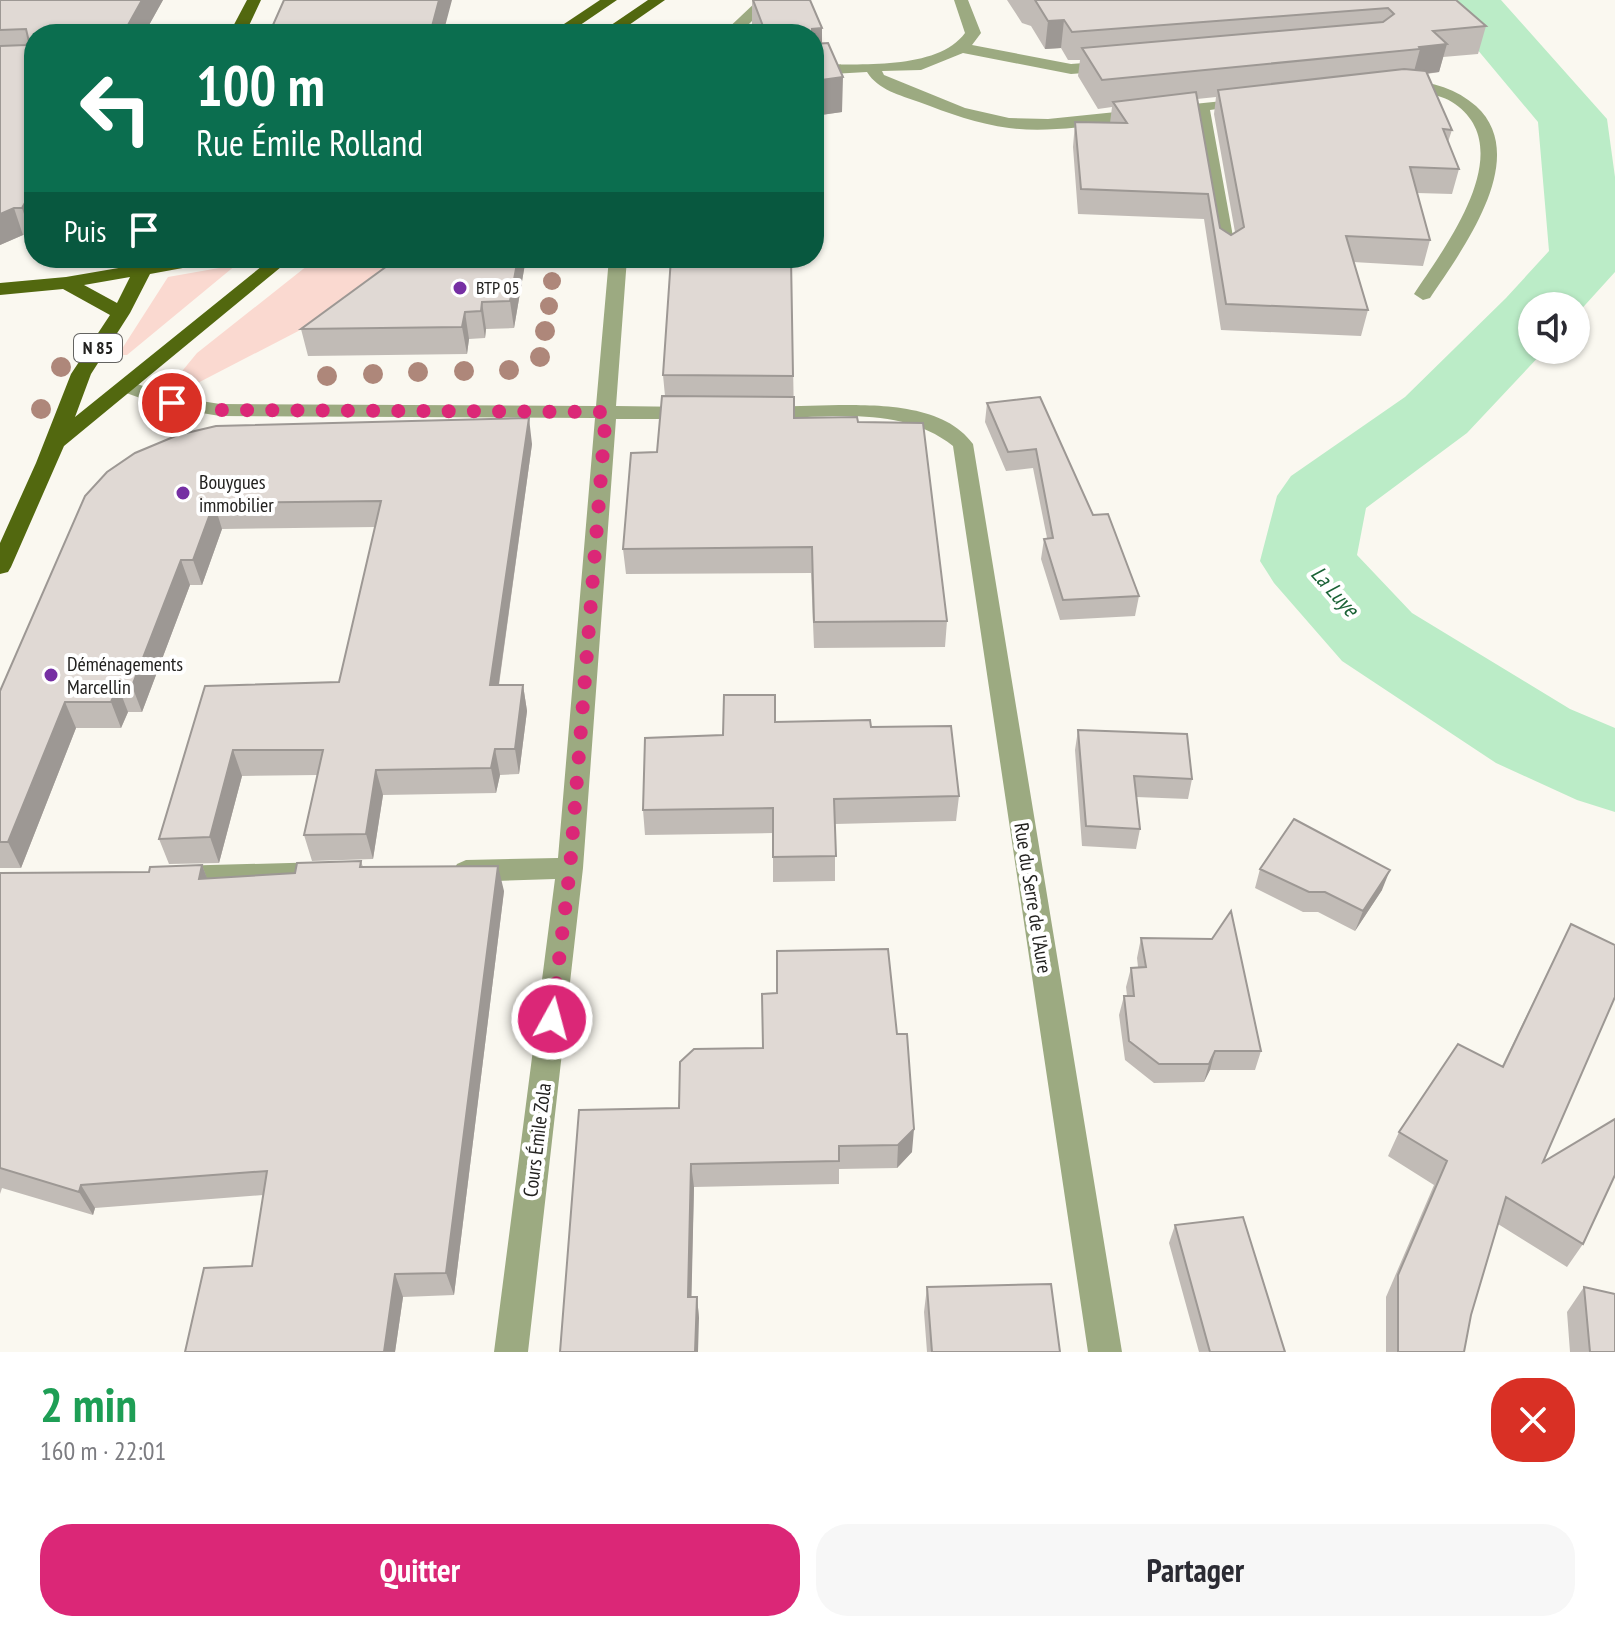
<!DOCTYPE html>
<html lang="fr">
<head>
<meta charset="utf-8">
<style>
  :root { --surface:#fff; --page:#f7f7f7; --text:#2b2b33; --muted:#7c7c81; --accent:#db2777 }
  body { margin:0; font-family:"PT Sans Narrow",sans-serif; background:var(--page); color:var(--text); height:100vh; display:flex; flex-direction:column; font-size:30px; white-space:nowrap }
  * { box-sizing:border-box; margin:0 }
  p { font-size:26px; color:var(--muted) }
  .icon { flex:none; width:44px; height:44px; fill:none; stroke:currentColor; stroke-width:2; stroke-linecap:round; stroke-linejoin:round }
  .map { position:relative; height:1352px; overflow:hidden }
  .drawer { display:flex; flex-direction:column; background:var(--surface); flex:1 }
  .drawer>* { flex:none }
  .top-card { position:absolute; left:24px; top:24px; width:800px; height:244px; border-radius:32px; box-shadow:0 2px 6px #0004; background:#0b6e4f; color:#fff; overflow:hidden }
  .buttons { position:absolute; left:1518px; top:292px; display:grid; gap:16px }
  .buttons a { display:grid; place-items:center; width:72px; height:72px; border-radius:50%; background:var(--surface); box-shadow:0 2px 6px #0004; font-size:40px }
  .pin { position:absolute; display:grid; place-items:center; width:68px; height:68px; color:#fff; margin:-34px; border:4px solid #fff; border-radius:50%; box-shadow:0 2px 8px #0007 }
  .me { position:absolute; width:88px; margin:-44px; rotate:7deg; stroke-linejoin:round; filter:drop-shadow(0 0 6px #0008) }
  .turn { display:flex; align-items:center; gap:28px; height:168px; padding:0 40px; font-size:36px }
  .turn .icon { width:104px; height:104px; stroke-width:2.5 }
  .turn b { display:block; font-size:56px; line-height:68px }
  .then { display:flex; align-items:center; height:76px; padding:0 40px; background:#0003; gap:16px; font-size:30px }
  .round { display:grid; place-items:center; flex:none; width:84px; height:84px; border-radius:32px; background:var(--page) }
  .head { display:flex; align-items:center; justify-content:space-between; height:136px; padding:0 40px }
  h1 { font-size:48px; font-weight:700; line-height:60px; color:#1e9e55 }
  .action { display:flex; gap:16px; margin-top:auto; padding:16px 40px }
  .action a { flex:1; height:92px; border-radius:32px; background:var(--accent); color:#fff; font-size:32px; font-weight:700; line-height:92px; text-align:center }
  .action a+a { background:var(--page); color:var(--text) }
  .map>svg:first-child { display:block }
</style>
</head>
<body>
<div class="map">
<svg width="1615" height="1352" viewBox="0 0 1615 1352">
  <rect width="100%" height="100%" fill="#faf8f0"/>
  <path fill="#fad9d0" d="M317 258H402L308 326 188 388 180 381 183 370 197 353Z
    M236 265 127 355H118L168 277Z"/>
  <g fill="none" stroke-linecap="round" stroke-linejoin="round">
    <path fill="#bbecc7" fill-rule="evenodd" d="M1436 0H1501L1607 119 1615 177V272L1576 315V306H1532V350H1545L1467 433 1366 508 1357 555 1412 613 1570 709 1615 728V812L1577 800 1496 763 1342 661 1274 583 1260 561 1277 496 1291 476 1405 397 1506 298 1549 251 1538 122Z"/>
    <path fill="#9caa81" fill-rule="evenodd" d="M758 0H773L739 34H722Z
      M954 0H968L981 33 972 45 1071 64 1110 61 1118 66 1110 71 1071 74 963 53 921 70 882 71 884 75 965 108 1009 118 1048 119 1252 98V104L1210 110 1236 253 1233 257 1227 258 1218 253 1194 112C1138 118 1063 135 1009 128 978 124 948 113 919 102 900 95 878 90 867 72L814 75V65C858 63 937 71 965 33Z
      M1402 81C1429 80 1456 88 1476 106 1532 157 1462 250 1430 298L1423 300 1414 294C1444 248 1520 150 1455 104 1437 91 1417 94 1396 89V83Z
      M609 258H627L616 406 692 407 702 413 692 419H616L583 868 528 1352H494L555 879 466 882 457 878 453 871 457 864 466 860 558 858 595 418 220 416 165 407 118 390 115 386 125 380 176 397 220 404 596 406Z
      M839 405C882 405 945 405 973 444L1122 1352H1088L953 446C901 404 824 418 761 419L751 413 761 407Z
      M325 862 334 866 338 873 334 880 325 884 174 888 165 884 161 877 165 870 174 866Z"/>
    <path fill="#52680f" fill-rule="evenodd" d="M247 0H261L245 34H229Z
      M600 0H617L567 34H549Z
      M648 0H665L616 34H598Z
      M140 258H158L156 262 178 258H219L210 263 150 274 130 313 91 374 75 417 272 258H292L64 446 11 567 8 572 0 574V543L36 463 71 374 110 315 63 289 0 295V283L66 277 136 265ZM130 277 117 303 84 285Z"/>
  </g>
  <g fill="#ae877a">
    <circle cx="552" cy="281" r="9"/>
    <circle cx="549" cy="306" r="9"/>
    <circle cx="545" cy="331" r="10"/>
    <circle cx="540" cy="357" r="10"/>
    <circle cx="61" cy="367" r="10"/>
    <circle cx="509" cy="370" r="10"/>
    <circle cx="464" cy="371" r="10"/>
    <circle cx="418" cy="372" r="10"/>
    <circle cx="373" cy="374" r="10"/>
    <circle cx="327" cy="376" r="10"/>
    <circle cx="41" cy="409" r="10"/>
  </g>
  <path fill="#c1bbb6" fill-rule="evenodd" d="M0 0H163L144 34H34V230L31 235H23L0 245Z
    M752 0H810L842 112 814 116V34H754L752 30Z
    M1007 0H1456L1486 26 1478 54 1443 57 1439 72 1427 74 1452 130 1448 142 1459 169 1452 194 1417 193 1430 240 1423 266 1353 262 1368 310 1361 336 1221 330 1204 219 1078 214 1073 147 1075 122 1110 123 1112 107 1098 109 1078 76 1080 60H1068L1061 48 1045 49 1031 26 1022 23ZM1216 97 1214 114 1235 232 1231 235 1220 228 1197 99Z
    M526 258 514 328 486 329 485 338 469 339 467 354 308 356 301 329Z
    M791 258 794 418 858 422 947 621 945 647 814 648 811 573 626 574 623 549 657 452 665 396 663 375Z
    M1040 397 1093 515 1139 596 1135 616 1060 620 1041 559 1044 539 1047 538 1033 468 1006 471 985 422 987 403Z
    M532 444 499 685H523L527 711 519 774 500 775 496 793 383 795 373 859 312 861 304 835 317 775 242 776 219 863 169 864 159 839 205 686 339 682 375 527 222 529 202 585H190L142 712H128L121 728H76L21 868H0V691L85 496Z
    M775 722 871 727 959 796 956 821 835 824V881L773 882V833L645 835 643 810 723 735Z
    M1078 730 1192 779 1188 799 1136 797 1140 829 1136 849 1082 846 1075 750Z
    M361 861 363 867 504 891 454 1295 403 1297 395 1352H185L252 1266 263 1195 95 1208 93 1215 2 1188 0 1194V873L149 872 202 865 207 879 295 873Z
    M1260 869 1382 890 1355 931 1318 912H1303L1255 888Z
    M1571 924 1543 1162 1583 1244 1567 1267 1498 1224 1471 1315 1464 1352H1386V1297L1434 1185 1388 1156 1399 1132 1502 1066Z
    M1141 938 1261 1051 1255 1070H1210L1204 1082 1154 1083 1125 1060 1119 1015 1124 996H1127L1126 987 1131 968 1138 967 1137 958Z
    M777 993 897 1034 912 1152 897 1168 839 1169V1184L694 1187 691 1297H697L699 1318 560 1352 679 1108 763 1048Z
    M1175 1225 1285 1352H1199L1169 1243Z
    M927 1287 1060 1352H927L924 1312Z
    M1584 1287 1615 1352H1570L1567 1312Z"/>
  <path fill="#9d9894" d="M142 0H163L144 34H123Z
    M439 0H452L443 34H430Z
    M1064 20 1061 48 1045 49 1048 21Z
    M822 28V62L814 63V34H812V29Z
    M1447 44 1439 72 1413 75 1420 49 1419 47Z
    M843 77 842 112 814 116V81Z
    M34 187V230L31 235 22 208Z
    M14 208 23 235 0 245V214Z
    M518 258H526L514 328 510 301Z
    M482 302 486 329 485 338 481 311Z
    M465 312 469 339 467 354 462 327Z
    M529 418 532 444 495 711 490 685Z
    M214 503 222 529 202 585 193 560Z
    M181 560 190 585 142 712 132 686Z
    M523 685 527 711 519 774 515 749Z
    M118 686 128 712 121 728 111 702Z
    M65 702 76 728 21 868 8 842Z
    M495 749 500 775 496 793 491 768Z
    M233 750 242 776 219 863 210 837Z
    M376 770 383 795 373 859 366 834Z
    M202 865 212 891 199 879Z
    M498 866 504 891 454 1295 446 1273Z
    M1390 870 1382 890 1355 931 1363 911Z
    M1215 1051 1210 1070 1204 1082 1209 1064Z
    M914 1129 912 1152 897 1168 898 1145Z
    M691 1164 694 1187 691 1319 688 1297Z
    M81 1185 95 1208 93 1215 79 1192Z
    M395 1274 403 1297 395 1352H384Z
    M697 1297 699 1318 698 1352H695Z"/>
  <path fill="#e0d9d4" stroke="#9d9894" stroke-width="2" d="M0 0H142L123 34H34V187L22 208H14L0 214V46L26 45 29 42 26 29 0 30Z
    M284 0H439L430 34H269Z
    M753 0H810L822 28 812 29V34H766Z
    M1035 0H1456L1486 26 1433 31 1447 44 1419 47 1420 49 1102 80 1082 48 1383 22 1394 14 1388 8 1072 32 1064 20 1048 21Z
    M828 43 843 77 814 81V44Z
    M1404 69 1426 71 1452 130 1443 129 1459 169 1410 167 1430 240 1346 236 1368 310 1226 304 1208 194 1081 189 1075 122 1127 123 1113 102 1196 92 1220 228 1231 235 1244 227 1218 90Z
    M398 258H518L510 301 482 302 481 311 465 312 462 327 301 329Z
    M671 258H791L793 376 663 375Z
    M662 396 794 397V418L857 417 858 422 923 423 947 621 814 622 812 547 623 549 631 453 657 452Z
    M1040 397 1093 515 1108 514 1139 596 1063 600 1044 539 1053 538 1036 449 1008 452 987 403Z
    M529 418 490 685H523L515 749H495L491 768 376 770 366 834 304 835 323 750H233L210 837 159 839 205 686 339 682 381 501 214 503 193 560H181L132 686H118L111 702H65L8 842H0V691L85 496 107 472 135 453 178 435 216 426Z
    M724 695H775V722L870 720 871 727 951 726 959 796 834 799 836 856 773 857V808L643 810 645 738 723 735Z
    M1078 730 1187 734 1192 779 1134 776 1140 829 1086 826Z
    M1294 819 1390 870 1363 911 1325 892H1309L1260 869Z
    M361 861 360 867 498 866 446 1273 395 1274 384 1352H185L204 1268 252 1266 267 1171 81 1185 79 1192 0 1168V873L149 872 150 867 202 865 199 879 295 873 297 863Z
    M1231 911 1261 1051H1215L1209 1064H1159L1129 1041 1124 996H1134L1131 968 1146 967 1141 938 1212 939Z
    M1571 924 1615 945V997L1543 1162 1615 1119V1175L1583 1244 1506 1197 1471 1315 1464 1352H1398V1275L1447 1161 1399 1132 1458 1044 1503 1067Z
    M888 949 897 1034H907L914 1129 898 1145 839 1146V1161L691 1164 688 1297H697L695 1352H560L579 1110 679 1108 680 1062 694 1049 763 1048 762 994 777 993V951Z
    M1243 1217 1285 1352H1210L1175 1225Z
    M1051 1284 1060 1352H932L927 1287Z
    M1584 1287 1615 1294V1352H1590Z"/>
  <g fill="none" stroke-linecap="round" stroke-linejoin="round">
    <path stroke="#db2777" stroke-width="14" stroke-dasharray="0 25.2" d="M172 403 220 410 606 412 570 868 552 1019"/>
  </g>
  <g fill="#762fa3" stroke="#fff" stroke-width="3">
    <circle cx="460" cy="288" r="8"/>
    <circle cx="183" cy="493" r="8"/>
    <circle cx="51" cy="675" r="8"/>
  </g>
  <g text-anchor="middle" stroke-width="8" stroke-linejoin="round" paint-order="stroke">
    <g font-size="18" fill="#22211f" stroke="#fff" text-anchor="start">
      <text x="476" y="294">BTP 05</text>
    </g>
    <rect fill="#fff" stroke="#646462" stroke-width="2" x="74" y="334" width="48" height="28" rx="6"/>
    <g font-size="18" font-weight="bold" fill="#22211f">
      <text x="98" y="354">N 85</text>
    </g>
    <g font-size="20" fill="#22211f" stroke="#fff" text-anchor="start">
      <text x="199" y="489">Bouygues<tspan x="199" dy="23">immobilier</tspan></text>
      <text x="67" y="671">Déménagements<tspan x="67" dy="23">Marcellin</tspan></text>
    </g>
    <g font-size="20" fill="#22211f" stroke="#fff">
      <text transform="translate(1033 898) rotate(81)" y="7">Rue du Serre de l'Aure</text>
      <text transform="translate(537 1140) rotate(-83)" y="7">Cours Émile Zola</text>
    </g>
    <g font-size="22" font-style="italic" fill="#196135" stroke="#fff">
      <text transform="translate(1335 591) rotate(48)" y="8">La Luye</text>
    </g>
  </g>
</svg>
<div class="buttons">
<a><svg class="icon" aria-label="sound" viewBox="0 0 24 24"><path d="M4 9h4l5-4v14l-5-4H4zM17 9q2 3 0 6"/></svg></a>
</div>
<div class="pin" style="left:172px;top:403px;background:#d93025"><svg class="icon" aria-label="arrive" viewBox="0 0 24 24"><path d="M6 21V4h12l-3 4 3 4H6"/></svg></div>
<svg class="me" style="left:552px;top:1019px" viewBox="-20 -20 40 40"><circle r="17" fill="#db2777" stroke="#fff" stroke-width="3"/><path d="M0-11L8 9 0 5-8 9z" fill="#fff"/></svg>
<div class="top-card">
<div class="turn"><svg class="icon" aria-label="left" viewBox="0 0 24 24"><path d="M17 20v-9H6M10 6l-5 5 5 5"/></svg><div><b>100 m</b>Rue Émile Rolland</div></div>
<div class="then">Puis<svg class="icon" aria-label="arrive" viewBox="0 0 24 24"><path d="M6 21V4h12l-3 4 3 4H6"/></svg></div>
</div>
</div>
<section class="drawer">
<div class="head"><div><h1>2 min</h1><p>160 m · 22:01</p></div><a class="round" style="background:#d93025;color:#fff"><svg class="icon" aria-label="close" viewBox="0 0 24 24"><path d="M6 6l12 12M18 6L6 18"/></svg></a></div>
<div class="action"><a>Quitter</a><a>Partager</a></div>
</section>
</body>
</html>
